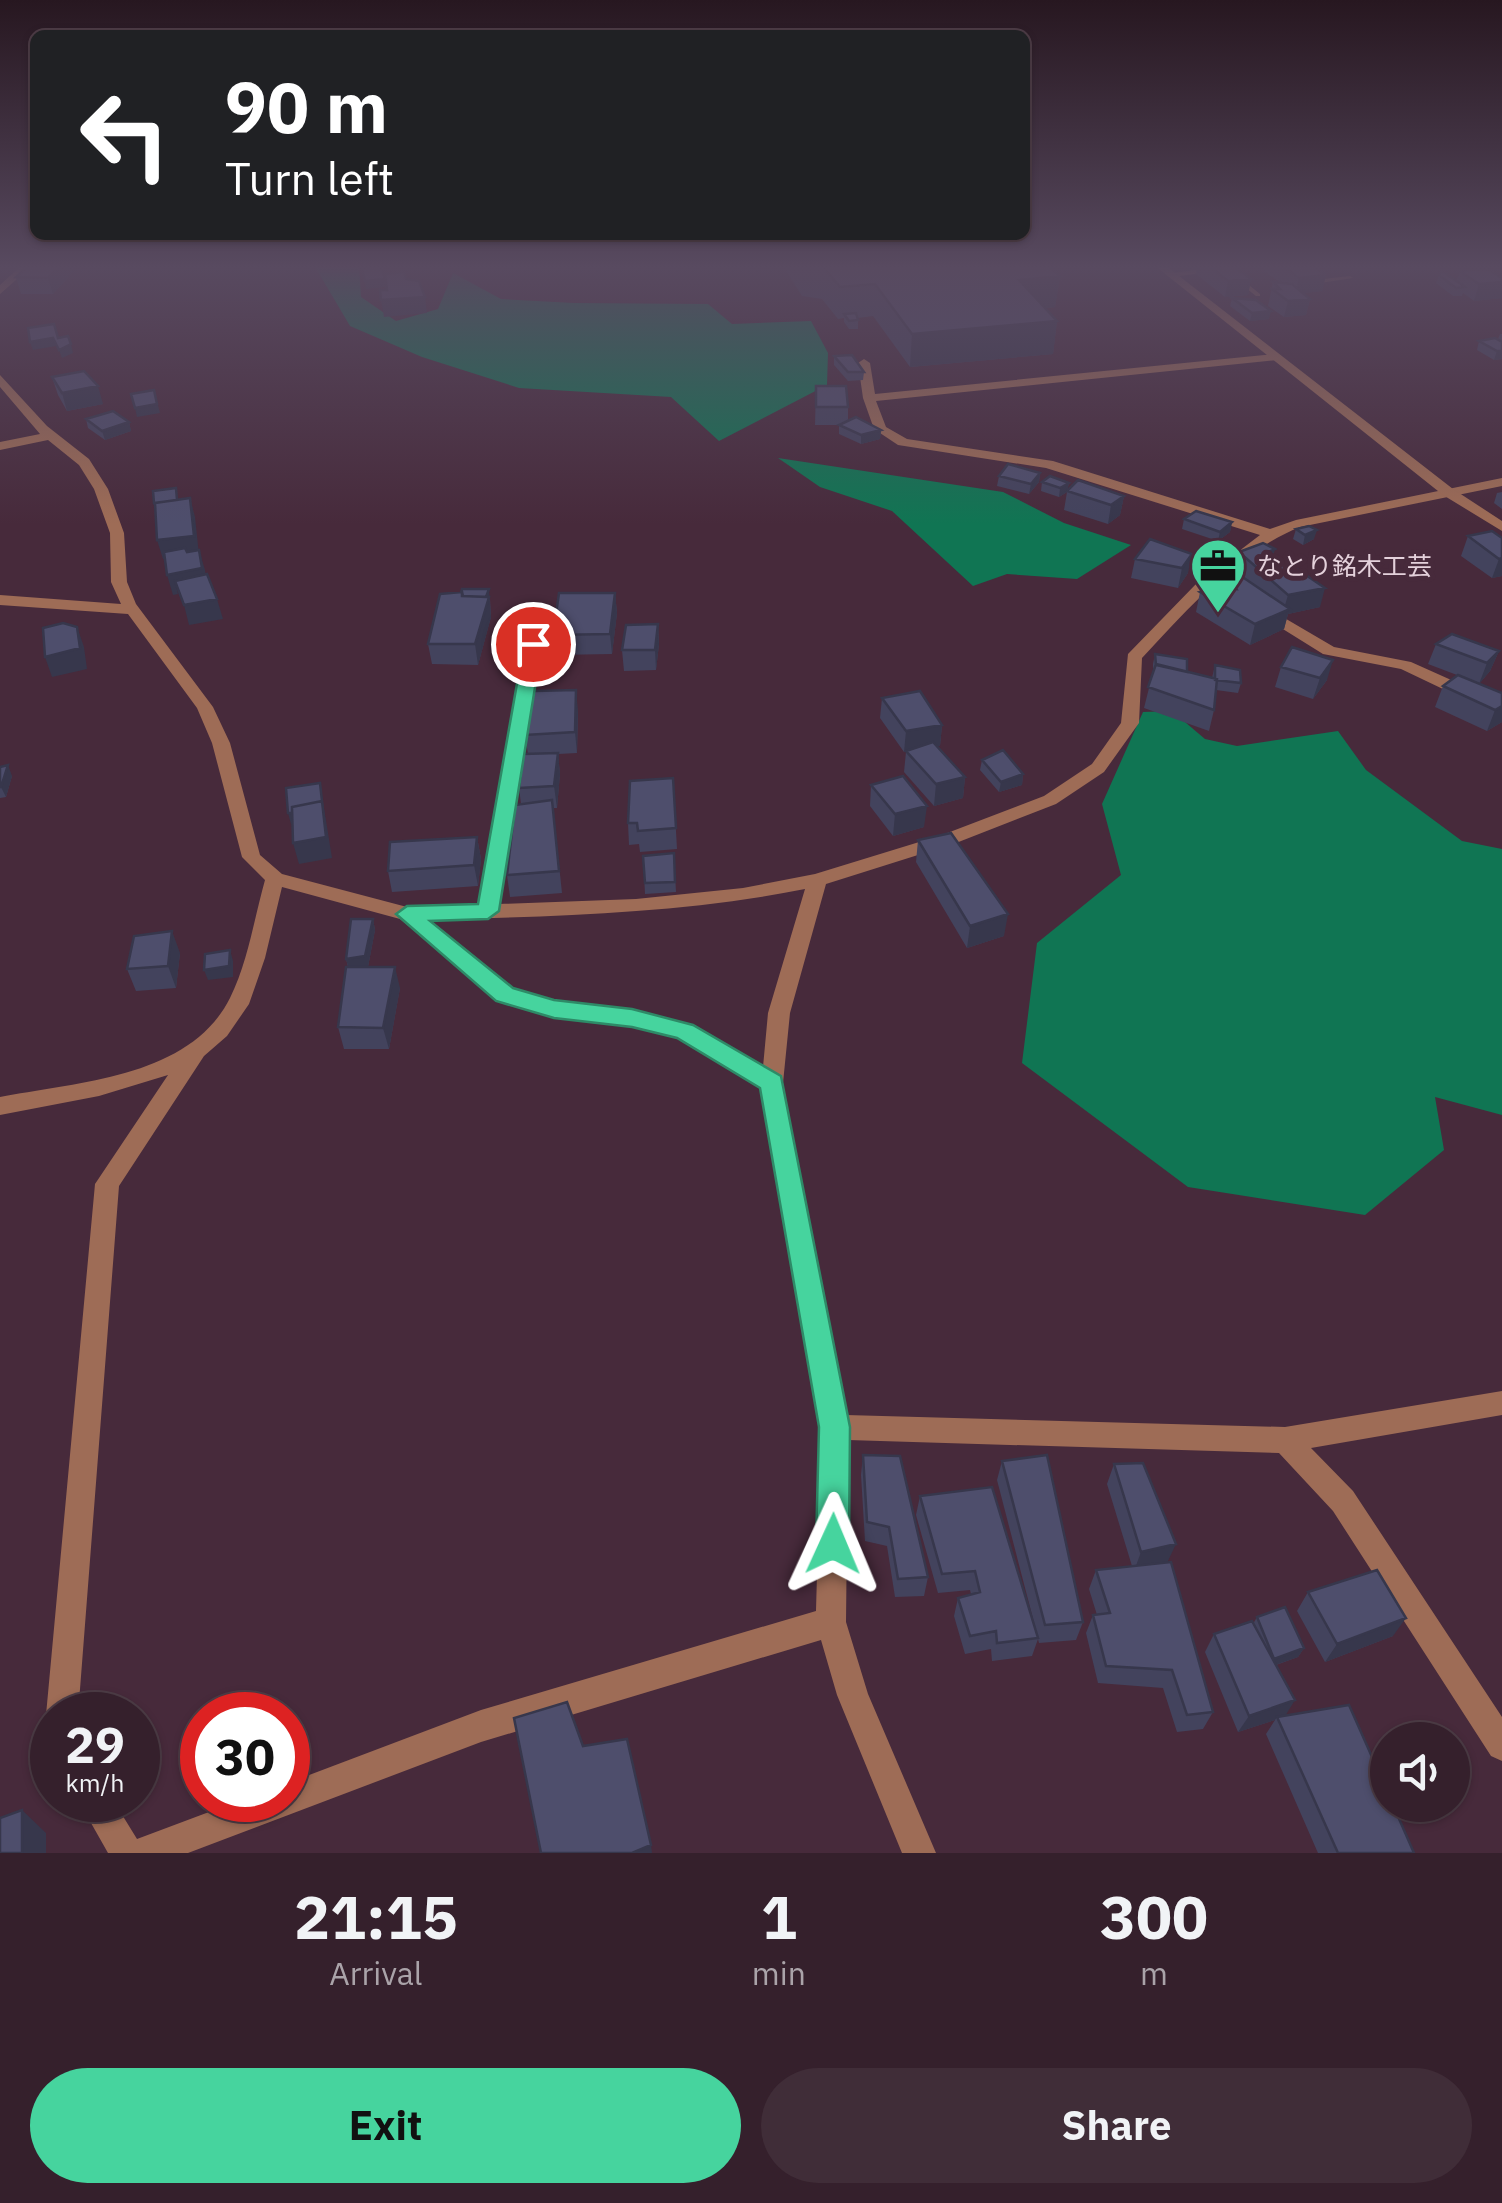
<!DOCTYPE html>
<html lang="en">
<head>
<meta charset="utf-8">
<style>
  :root { --surface:#35202c; --page:#402d38; --text:#f1f3f6; --muted:#aaa3a9; --line:#4f3e48; --accent:#46d49e }
  body { margin:0; font-family:"IBM Plex Sans","Noto Sans JP",sans-serif; background:var(--page); color:var(--text); height:100vh; display:flex; flex-direction:column; font-size:38px; white-space:nowrap }
  * { box-sizing:border-box; margin:0 }
  p { font-size:32px; color:var(--muted) }
  .icon { flex:none; width:55px; height:55px; fill:none; stroke:currentColor; stroke-width:2; stroke-linecap:round; stroke-linejoin:round }
  .map { position:relative; height:1853px; overflow:hidden }
  .sheet { display:flex; flex-direction:column; background:var(--surface); flex:1 }
  .sheet>* { flex:none }
  .top-card { position:absolute; left:30px; top:30px; width:1000px; height:210px; border-radius:15px; box-shadow:0 2px 8px #0004,0 0 0 2px var(--line); background:#202124; color:#fff; overflow:hidden }
  .buttons { position:absolute; left:1370px; top:1722px; display:grid; gap:20px }
  .buttons a { display:grid; place-items:center; width:100px; height:100px; border-radius:50%; background:var(--surface); box-shadow:0 2px 8px #0004,0 0 0 2px var(--line); font-size:50px }
  .speed { position:absolute; left:30px; top:1692px; display:flex; gap:20px; font-size:50px; font-weight:700; text-align:center }
  .speed>* { display:grid; place-content:center; width:130px; height:130px; border-radius:50%; background:var(--surface); box-shadow:0 2px 8px #0004,0 0 0 2px var(--line); line-height:1 }
  .speed small { font-size:25px; font-weight:400 }
  .speed .limit { border:15px solid #d22; background:#fff; color:#111 }
  .pin { position:absolute; display:grid; place-items:center; width:85px; height:85px; color:#fff; margin:-42px; border:5px solid #fff; border-radius:50%; box-shadow:0 2px 10px #0007 }
  .me { position:absolute; width:110px; margin:-55px; rotate:1deg; stroke-linejoin:round; filter:drop-shadow(0 0 8px #0008) }
  .turn { display:flex; align-items:center; gap:35px; height:210px; padding:0 30px; font-size:45px }
  .turn .icon { width:130px; height:130px; stroke-width:2.5 }
  .turn b { display:block; font-size:70px; line-height:85px }
  .eta { display:flex; justify-content:space-evenly; align-items:center; height:170px; text-align:center }
  .eta b { font-size:60px; font-weight:700; line-height:70px }
  .button { display:flex; gap:20px; margin-top:auto; padding:20px 30px }
  .button a { flex:1; height:115px; border-radius:60px; background:var(--accent); color:#111; font-size:40px; font-weight:700; line-height:115px; text-align:center }
  .button a+a { background:var(--page); color:var(--text) }
  .map>svg:first-child { display:block }
</style>
</head>
<body>
<div class="map">
<svg width="1502" height="1853" viewBox="0 0 1502 1853">
  <rect width="100%" height="100%" fill="#472a3b"/>
  <path fill="#107553" d="M314 265H359L361 297 396 321 438 309 453 273 501 299 574 303 708 304 732 324 811 321 828 353 827 385 719 441 671 397 519 388 422 357 350 326Z
    M778 458 1003 492 1064 523 1131 545 1077 579 1007 574 973 586 892 511 820 487Z
    M1172 711 1205 739 1237 746 1338 731 1366 770 1462 841 1502 849V1115L1435 1097 1444 1150 1365 1215 1188 1187 1022 1063 1037 943 1121 875 1102 804 1143 712Z"/>
  <g fill="none" stroke-linecap="round" stroke-linejoin="round">
    <path fill="#9e6c56" fill-rule="evenodd" d="M1217 265H1224L1260 294V296H1256Z
      M1286 265H1293L1314 280 1350 276 1353 278 1313 284Z"/>
    <path fill="#9e6c56" fill-rule="evenodd" d="M22 265H33L0 294V285Z
      M1231 265 1258 266 1171 277 1166 274Z
      M1274 354 1280 358 1278 360 876 401 886 427 907 439 1053 461 1270 529 1296 520 1502 478V486L1300 527C1236 553 1188 609 1142 658L1139 723 1104 772 1056 804 956 843 826 884 790 1013 783 1083 846 1415 1285 1427 1502 1391V1415L1311 1448 1353 1491 1502 1717V1761L1491 1756 1333 1511 1279 1453 848 1440 846 1622 868 1694 936 1853H902L837 1695 821 1640 481 1742 188 1853H108L78 1800H113L137 1839 241 1800H288V1783L481 1710 816 1611 821 1427 762 1088 678 1037 632 1026 554 1017 497 999 400 919 282 887 265 958 249 1004 227 1036 204 1056 119 1186 78 1715H52L51 1726 46 1715 95 1184 168 1075 99 1096 0 1115V1097C77 1082 190 1078 230 998 248 962 254 919 265 880L242 857 212 743 197 708 128 614 0 605V595L121 604 111 582 110 533 94 489 79 465 48 440 0 450V442L40 434 0 387V375L47 426 89 459 108 489 124 533 127 582 136 604 213 707 230 743 260 855 282 874 407 907 479 905 525 644 533 639 541 644 499 904 636 899 743 888 815 874 942 835 1044 796 1092 764 1121 723 1128 654 1196 584 1260 535 1046 468 898 445 874 429 863 398 858 363 864 359 870 363 875 394ZM805 889 768 1013 763 1067 692 1025 632 1010 554 1001 511 989 427 920C554 916 680 914 805 889Z
      M1264 606 1334 647 1411 662 1478 692 1502 699V709L1466 700 1401 669 1323 654 1259 614V608Z"/>
    <path fill="#9e6c56" fill-rule="evenodd" d="M1154 265H1165L1453 489 1502 521V531L1443 495Z"/>
  </g>
  <path fill="#43435d" d="M785 265H1047L1060 276 1055 307 1046 308 1057 321 1053 354 910 367 873 316 858 318V329H849L844 322V318L838 319 822 299 802 296 785 269Z
    M1183 265H1232L1251 279 1248 295 1225 297 1196 274 1197 269H1188Z
    M1266 265H1312L1326 275 1322 291 1303 293 1310 299 1306 315 1284 317 1268 306 1273 282 1281 283 1264 271Z
    M71 266 73 272 53 294H21L16 277Z
    M1460 271 1502 278V298L1474 301 1463 293 1462 296H1453L1436 283 1439 275 1456 282Z
    M1232 298 1269 319 1250 321 1230 306Z
    M1500 334H1502V359L1494 360 1477 350 1479 341 1498 339Z
    M834 356 864 372 863 380 848 381 834 365Z
    M52 377 103 404 67 411 58 395Z
    M816 386 848 407V421L881 430 880 439 861 444 839 434V425H815Z
    M86 419 129 422 131 431 105 440 88 428Z
    M1040 473 1039 482 1029 494 997 486 999 476Z
    M1042 482 1069 483 1067 491 1124 496 1120 515 1108 524 1064 510 1067 492 1059 497 1041 491Z
    M1502 492V509L1494 503 1497 493Z
    M1184 519 1232 522 1230 532 1218 541 1182 529Z
    M1296 529 1314 539 1303 545 1293 539Z
    M1468 536 1502 538V576L1492 578 1461 556Z
    M1150 539 1188 573 1178 588 1131 578 1135 559Z
    M1239 552 1272 563 1320 607 1288 614 1284 629 1250 645 1196 612 1200 592 1224 588 1226 578 1237 575 1234 572Z
    M615 593 617 613 612 654 555 655 553 635Z
    M490 599 491 617 478 665 432 664 428 644Z
    M658 624 659 644 656 670 624 671 622 650Z
    M1452 634 1499 651 1490 671 1479 684 1502 693V722L1487 731 1435 707 1443 686 1457 675 1428 664 1436 644Z
    M1155 654 1187 672 1212 678 1215 665 1241 683 1238 693 1216 690 1214 710 1209 731 1144 708 1153 672V664Z
    M1281 667 1327 680 1313 699 1275 687Z
    M882 698 942 725 940 746H937L965 777 963 798 934 806 904 772 906 752H904L880 718Z
    M578 711 577 753 558 754 560 774 557 808H553L562 893 510 897 507 875 521 804 519 788 528 754 525 735Z
    M982 760 1023 774 1022 785 999 792 980 770Z
    M0 767 12 776 6 797 0 798Z
    M673 778 677 849 640 852 639 844 629 845 628 823Z
    M871 785 924 827 893 836 870 806Z
    M477 837 481 859 478 886 392 892 388 871Z
    M918 840 1004 936 967 948 916 862Z
    M674 853 676 892 645 894 643 856Z
    M373 919 375 930 368 967 400 988 389 1049H344L338 1027 348 967 346 959Z
    M180 953 176 988 136 991 127 969Z
    M863 1455 928 1577 924 1596 895 1597 887 1546 865 1541 861 1475Z
    M1002 1461 1083 1622 1076 1640 1039 1643 1038 1639 1032 1656 992 1661 991 1649 965 1654 954 1616 958 1598 971 1594 970 1590 938 1593 916 1515 920 1496 1037 1634 997 1480Z
    M1114 1464 1168 1563 1213 1712 1203 1729 1177 1732 1163 1688 1098 1683 1086 1633 1093 1615H1097L1089 1589 1096 1570 1132 1566 1107 1484Z
    M1308 1592 1393 1636 1325 1662 1297 1611Z
    M1257 1617 1304 1648 1298 1657 1276 1665 1285 1716 1414 1853H1318L1266 1734 1275 1720 1238 1732 1205 1652 1214 1634 1253 1624Z"/>
  <path fill="#37374c" d="M60 265H72L73 272 53 294 48 278Z
    M1189 265H1198L1197 269H1188Z
    M1326 275 1322 291 1295 294 1299 278Z
    M1060 276 1055 307 1015 312 1019 280Z
    M385 279 386 287 366 289 365 281Z
    M1251 279 1248 295 1225 297 1228 281Z
    M1502 282V298L1474 301 1479 284Z
    M425 297 427 313 384 317 381 300Z
    M1310 299 1306 315 1284 317 1288 301Z
    M1271 311 1269 319 1250 321 1252 313Z
    M1057 321 1053 354 910 367 912 334Z
    M53 338 56 346 33 350 30 342Z
    M71 344 73 353 62 358 59 350Z
    M1497 351H1502V359L1494 360Z
    M98 386 103 404 67 411 62 393Z
    M154 390 160 413 137 417 135 408Z
    M129 422 131 431 105 440 102 431Z
    M881 430 880 439 861 444V435Z
    M1040 473 1039 482 1029 494 1031 484Z
    M1069 483 1067 492 1059 497 1060 488Z
    M1124 496 1120 515 1108 524 1111 505Z
    M190 498 195 517 199 555 163 559 157 540Z
    M1232 522 1230 532 1218 541 1220 532Z
    M1317 530 1314 539 1303 545 1305 535Z
    M1275 549 1270 569 1262 555Z
    M199 550 205 570 207 588 175 581 178 594 173 595 167 575Z
    M1192 554 1188 573 1178 588 1182 568Z
    M1502 558V576L1492 578 1499 559Z
    M1325 588 1320 607 1288 614 1284 629 1250 645 1255 624 1283 612 1288 595Z
    M489 589 491 617 478 665 475 644Z
    M615 593 617 613 612 654 610 634Z
    M217 599 223 619 189 625 184 605Z
    M658 624 659 644 656 670 655 650Z
    M77 627 84 647 87 669 52 677 45 657Z
    M1499 651 1490 671 1479 684 1487 663Z
    M1333 660 1327 680 1313 699 1320 678Z
    M576 690 578 711 577 753 575 732Z
    M1502 706V722L1487 731 1495 710Z
    M942 725 940 746 904 752 906 731Z
    M558 753 560 774 557 808 554 786Z
    M8 765 12 776 6 797 1 787Z
    M1023 774 1022 785 999 792 1001 782Z
    M965 777 963 798 934 806 936 784Z
    M320 783 332 858 299 864 293 843 324 817 291 824 288 813Z
    M927 806 924 827 893 836 895 814Z
    M477 837 481 859 478 886 474 865Z
    M1008 914 1004 936 967 948 970 926Z
    M373 919 375 930 368 967 349 970 346 959Z
    M172 931 180 953 176 988 168 966Z
    M230 950 233 961V977L208 980 204 970Z
    M395 967 400 988 389 1049 383 1028Z
    M1176 1544 1167 1563 1134 1571 1141 1552Z
    M1406 1618 1393 1636 1325 1662 1337 1644Z
    M1304 1648 1298 1657 1269 1667 1274 1659Z
    M1295 1700 1284 1718 1277 1717 1275 1720 1238 1732 1249 1716Z
    M22 1810 46 1833V1853H22Z
    M651 1845 652 1853H632Z"/>
  <path fill="#4e4e6c" stroke="#37374c" stroke-width="2.5" d="M29 265H60L48 278 16 277Z
    M803 265H1047L1060 276 1019 280 1057 321 912 334 875 284 840 287 823 267Z
    M1208 265H1232L1251 279 1228 281Z
    M1282 265H1312L1326 275 1299 278Z
    M380 266 385 279 365 281 362 268Z
    M1487 269 1502 278V282L1479 284 1460 271Z
    M1442 271 1465 287 1456 288 1439 275Z
    M404 272 406 279 419 281 425 297 381 300 380 290H387L385 274Z
    M1273 282 1292 284 1310 299 1288 301 1272 289H1280Z
    M1232 298 1256 300 1271 311 1252 313Z
    M856 313 858 320 849 321 844 314Z
    M54 324 58 338 68 336 71 344 59 350 53 338 30 342 28 328Z
    M1495 338 1502 342V351H1497L1479 341Z
    M852 355 864 372H848L834 356Z
    M84 371 98 386 62 393 52 377Z
    M816 386H846L848 407H816Z
    M154 390 157 404 135 408 131 394Z
    M113 411 129 422 102 431 86 419Z
    M856 417 881 430 861 435 839 425Z
    M1008 464 1040 473 1031 484 999 476Z
    M1050 476 1069 483 1060 488 1042 482Z
    M1078 480 1124 496 1111 505 1067 491Z
    M176 488 177 500 154 503 153 491Z
    M190 498 194 536 157 540 155 503Z
    M1196 511 1232 522 1220 532 1184 519Z
    M1309 526 1317 530 1305 535 1296 529Z
    M1492 531 1502 538V558L1499 559 1468 536Z
    M1150 539 1192 554 1182 568 1135 559Z
    M1263 543 1275 549 1262 555 1273 564 1291 565 1325 588 1288 595 1239 552Z
    M185 548 187 552 199 550 202 568 167 575 164 552Z
    M207 574 217 599 184 605 175 581Z
    M1238 574 1290 609 1255 624 1200 592 1218 588 1236 589 1226 578Z
    M462 589H489L486 597 463 596 462 592H461Z
    M462 592V596L489 597 475 644H428L440 594Z
    M559 593H615L610 634 553 635Z
    M63 623 77 627 80 648 45 657 43 628Z
    M658 624 655 650H622L626 625Z
    M1452 634 1499 651 1487 663 1436 644Z
    M1292 647 1333 660 1320 678 1281 667Z
    M1155 654 1187 659V672L1156 665Z
    M1156 664 1217 679 1214 710 1148 687Z
    M1215 665 1240 670 1241 683 1215 680Z
    M1458 675 1502 693V706L1495 710 1443 686Z
    M576 690 575 732 525 735 533 691Z
    M920 691 942 725 906 731 882 698Z
    M933 742 965 777 936 784 906 751Z
    M1003 750 1023 774 1001 782 982 760Z
    M558 753 554 786 519 788 523 754Z
    M8 765 1 787H0V767Z
    M903 776 927 806 895 814 871 785Z
    M673 778 676 828 638 831 637 823H628L630 781Z
    M320 783 322 801 292 807V813H288L286 788Z
    M552 800 559 871 507 875 515 805Z
    M322 801 326 837 293 843 292 807Z
    M951 833 1008 914 970 926 918 840Z
    M477 837 474 865 388 871 390 842Z
    M674 853 675 882 645 883 643 856Z
    M351 919H373L365 956 346 959Z
    M172 931 168 966 127 969 134 936Z
    M230 950 229 966 204 970 205 954Z
    M346 967H395L383 1028 338 1027Z
    M863 1455 900 1456 928 1577 898 1579 889 1527 867 1522Z
    M1047 1455 1083 1622 1045 1625 1002 1461Z
    M1143 1463 1176 1544 1141 1552 1114 1464Z
    M992 1487 1038 1638 997 1643 996 1631 970 1636 958 1598 980 1592 975 1571 942 1574 920 1496Z
    M1171 1562 1213 1712 1187 1715 1172 1670 1106 1666 1093 1615 1110 1613 1096 1570Z
    M1377 1570 1406 1618 1337 1644 1308 1592Z
    M1285 1607 1304 1648 1274 1659 1257 1617Z
    M1252 1621 1295 1700 1249 1716 1214 1634Z
    M567 1702 583 1746 627 1739 651 1845 632 1853H541L514 1718Z
    M1349 1705 1388 1793V1805H1393L1414 1853H1338L1277 1717Z
    M22 1810V1853H0V1818Z"/>
  <linearGradient id="sky" x2="0" y2="1"><stop stop-color="#271720"/><stop offset="0.51" stop-color="#584a60"/><stop offset="1" stop-color="#584a60" stop-opacity="0"/></linearGradient>
  <rect width="1502" height="524" fill="url(#sky)"/>
  <path fill="#46d49e" stroke="#2e8a67" stroke-width="2.5" d="M533 639 542 644 499 911 488 919 430 921 513 988 554 1000 632 1009 693 1025 781 1076 850 1427 849 1544 844 1556 833 1561 821 1556 816 1544 819 1427 760 1088 677 1038 632 1027 554 1018 496 1001 396 914 407 906 478 904 524 644Z"/>
  <defs>
    <g id="office-pin" transform="scale(2.875)"><path d="M0 17L-7.5 6A9.5 9.5 0 1 1 7.5 6Z" fill="#46d49e" stroke="#472a3b"/><path d="M-6-3h4V-5.5h4V-3h4V5H-6ZM-1-4.5V-3h2v-1.5ZM-6 0V1H6V0Z" fill="#111"/></g>
  </defs>
  <g fill-rule="evenodd">
    <use href="#office-pin" x="1218" y="566"/>
  </g>
  <g text-anchor="middle" stroke-width="10" stroke-linejoin="round" paint-order="stroke">
    <g font-size="25" fill="#e4d1db" stroke="#472a3b" text-anchor="start">
      <text x="1257" y="575">なとり銘木工芸</text>
    </g>
  </g>
</svg>
<div class="buttons">
<a><svg class="icon" aria-label="sound" viewBox="0 0 24 24"><path d="M4 9h4l5-4v14l-5-4H4zM17 9q2 3 0 6"/></svg></a>
</div>
<div class="speed"><div>29<small>km/h</small></div><div class="limit">30</div></div>
<div class="pin" style="left:533px;top:644px;background:#d93025"><svg class="icon" aria-label="arrive" viewBox="0 0 24 24"><path d="M6 21V4h12l-3 4 3 4H6"/></svg></div>
<svg class="me" style="left:833px;top:1544px" viewBox="-20 -20 40 40"><path d="M0-17L14 15 0 8-14 15z" fill="#46d49e" stroke="#fff" stroke-width="4"/></svg>
<div class="top-card">
<div class="turn"><svg class="icon" aria-label="left" viewBox="0 0 24 24"><path d="M17 20v-9H6M10 6l-5 5 5 5"/></svg><div><b>90 m</b>Turn left</div></div>
</div>
</div>
<section class="sheet">
<div class="eta">
<div><b>21:15</b><p>Arrival</p></div>
<div><b>1</b><p>min</p></div>
<div><b>300</b><p>m</p></div>
</div>
<div class="button"><a>Exit</a><a>Share</a></div>
</section>
</body>
</html>
